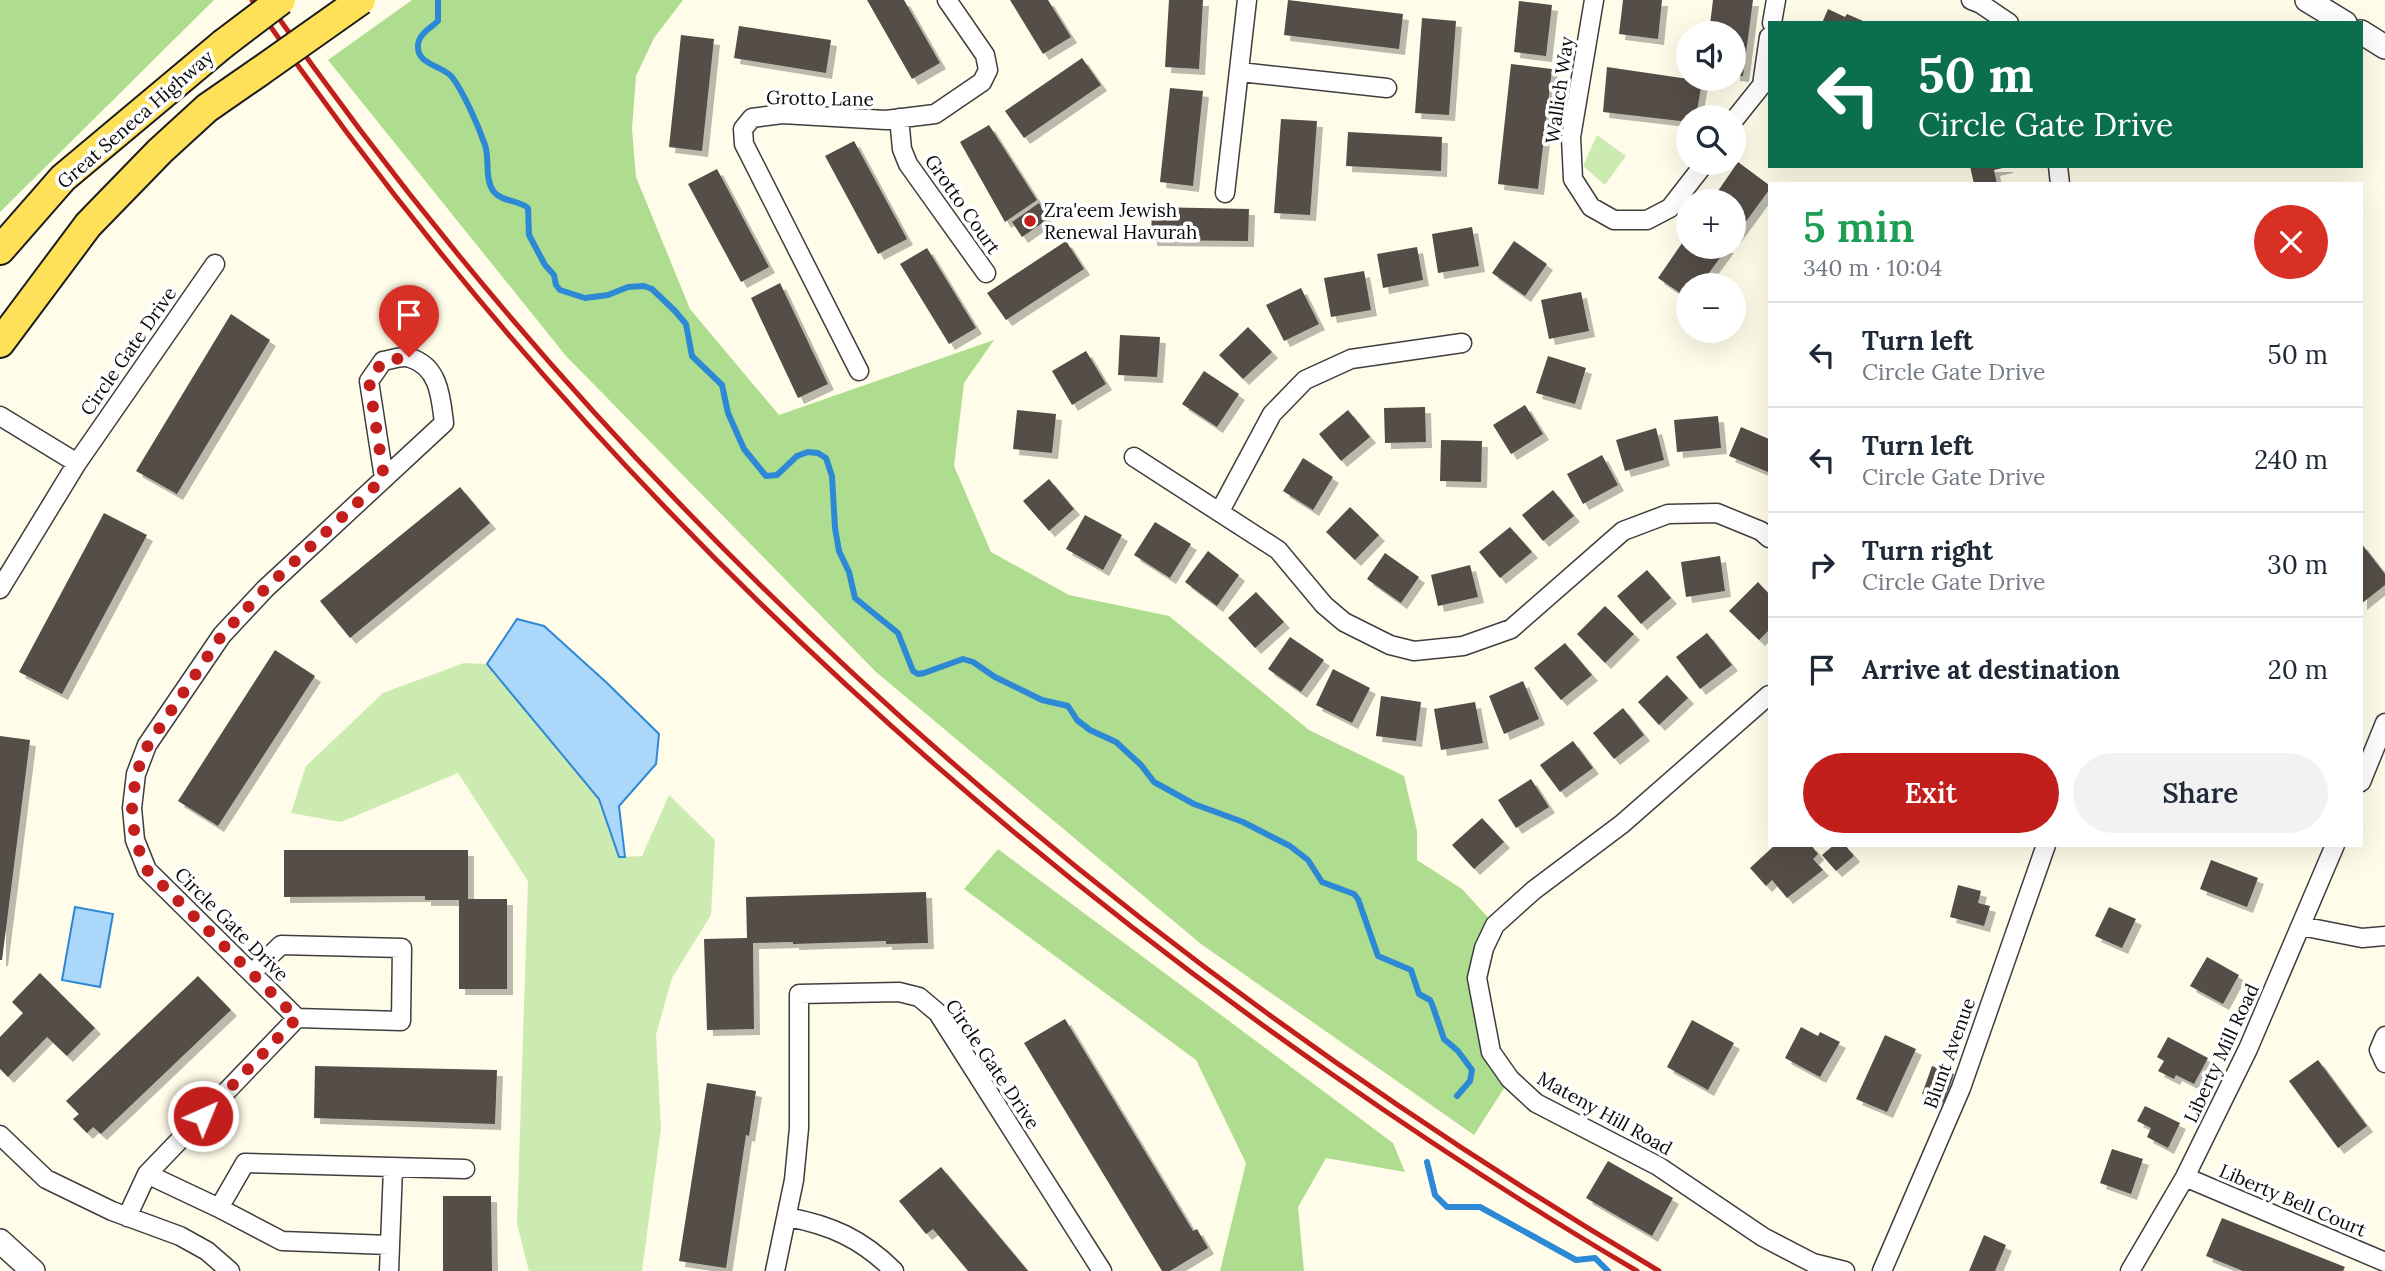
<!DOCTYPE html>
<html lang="en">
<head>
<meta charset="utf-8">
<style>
  :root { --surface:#fff; --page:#f2f2f3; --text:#1f2937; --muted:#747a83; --line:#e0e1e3; --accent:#c21e1c }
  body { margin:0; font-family:Lora,serif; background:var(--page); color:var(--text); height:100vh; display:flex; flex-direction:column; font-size:26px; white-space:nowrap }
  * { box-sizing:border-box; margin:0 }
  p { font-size:23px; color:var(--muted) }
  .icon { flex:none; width:38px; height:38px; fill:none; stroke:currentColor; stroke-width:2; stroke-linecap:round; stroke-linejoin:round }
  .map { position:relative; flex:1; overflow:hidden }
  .sheet { position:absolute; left:1768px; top:182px; width:595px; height:665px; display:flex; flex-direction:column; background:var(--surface); border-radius:0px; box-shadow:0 7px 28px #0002 }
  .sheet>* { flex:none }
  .banner { position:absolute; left:1768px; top:21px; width:595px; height:147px; border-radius:0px; box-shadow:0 7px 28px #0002; background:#0b6e4f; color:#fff; overflow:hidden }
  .fabs { position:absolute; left:1676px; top:21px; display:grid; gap:14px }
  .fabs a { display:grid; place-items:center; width:70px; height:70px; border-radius:50%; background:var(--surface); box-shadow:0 7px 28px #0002; font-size:35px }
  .pin { position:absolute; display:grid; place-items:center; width:60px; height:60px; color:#fff; margin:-72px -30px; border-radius:50% 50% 50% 0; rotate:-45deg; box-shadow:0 0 7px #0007 }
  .pin .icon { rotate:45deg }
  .me { position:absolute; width:77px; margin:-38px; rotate:44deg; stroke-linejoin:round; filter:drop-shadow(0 0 5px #0008) }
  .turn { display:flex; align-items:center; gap:24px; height:147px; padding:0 35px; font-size:32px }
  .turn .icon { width:91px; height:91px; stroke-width:2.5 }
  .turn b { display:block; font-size:49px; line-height:60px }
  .round { display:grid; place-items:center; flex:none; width:74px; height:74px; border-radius:37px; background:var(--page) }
  .head { display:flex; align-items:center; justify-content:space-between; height:119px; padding:0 35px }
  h1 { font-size:42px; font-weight:600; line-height:52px; color:#1e9e55 }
  .button { display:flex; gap:14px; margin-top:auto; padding:14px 35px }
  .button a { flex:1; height:80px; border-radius:42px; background:var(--accent); color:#fff; font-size:28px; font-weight:600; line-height:80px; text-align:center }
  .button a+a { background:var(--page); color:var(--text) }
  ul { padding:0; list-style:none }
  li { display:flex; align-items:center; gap:21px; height:105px; padding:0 35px; border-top:2px solid var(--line) }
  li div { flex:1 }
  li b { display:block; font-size:26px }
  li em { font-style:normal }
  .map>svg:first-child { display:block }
</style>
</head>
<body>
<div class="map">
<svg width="2385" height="1271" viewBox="0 0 2385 1271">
  <defs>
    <filter id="shadow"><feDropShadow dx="6" dy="6" stdDeviation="0" flood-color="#0004"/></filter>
  </defs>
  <rect width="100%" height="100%" fill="#fffce9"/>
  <path fill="#ccebb1" d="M1597 135 1626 156 1605 185 1583 166Z
    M464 663 487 664 599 799 619 857 642 856 669 795 715 840 711 915 672 978 656 1035 661 1128 642 1271H529L517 1224 528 881 458 773 341 822 291 813 306 766 383 693Z"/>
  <path fill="#aedd8f" d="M0 0H214L0 212Z
    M412 0H683L654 38 636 76 632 129 636 177 690 309 779 415 994 340 964 383 954 466 991 552 1069 595 1169 616 1309 730 1404 776 1417 831V860L1462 889 1495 925 1484 948 1485 1028 1510 1079 1474 1135 1201 944 876 672 566 356 328 60Z
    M998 849 1393 1143 1405 1172 1326 1158 1298 1207 1304 1271H1220L1246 1163 1196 1060 964 889Z"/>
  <path fill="#aad7fa" stroke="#2d88d5" stroke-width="2" d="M517 619 544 626 607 683 659 734 656 764 619 806 625 857H619L599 799 487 664Z
    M75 907 113 914 100 987 62 980Z"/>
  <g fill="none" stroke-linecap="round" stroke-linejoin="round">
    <path stroke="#2d88d5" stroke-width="6" d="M438 0V21C431 28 418 34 418 46 417 65 442 65 452 77 464 93 478 125 485 145 490 160 484 179 494 192 503 202 518 200 528 208L529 235 545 265 554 275 556 285 560 290 585 298 608 295 628 287 644 286 652 289 675 311 686 324 692 356 722 385 728 413 744 449 766 476 777 475 797 456 808 452 818 453 826 458 832 476 835 528 839 551 849 572 855 598 898 633 913 671 918 674 924 673 963 659 973 662 995 677 1042 700 1068 706 1077 720 1090 730 1116 742 1141 765 1154 782 1194 804 1243 822 1290 846 1308 860 1322 882 1354 894 1358 899 1378 956 1411 970 1419 994 1430 1000 1432 1004 1444 1039 1458 1051 1472 1070 1470 1081 1457 1096
      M1427 1162 1435 1195 1447 1207H1480L1576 1260 1595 1258 1608 1271"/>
  </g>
  <path fill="#544d47" filter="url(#shadow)" d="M867 0H904L940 63 912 79Z
    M1010 0H1048L1071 37 1043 54Z
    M1169 0H1203L1199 69 1165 67Z
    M1288 0 1403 14 1399 49 1284 35Z
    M1623 0H1662L1658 39 1619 34Z
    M1713 0H1753L1743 76 1734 75V33H1709Z
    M1519 1 1552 5 1546 56 1514 52Z
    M1828 9 1845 17 1847 14 1863 21 1862 23H1822Z
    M1422 18 1456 21 1449 115 1415 113Z
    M739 26 831 40 826 73 734 58Z
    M681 35 714 39 702 151 669 147Z
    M1082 58 1101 85 1024 138 1005 111Z
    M1511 64 1552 69 1538 189 1498 184Z
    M1607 67 1702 81 1696 117H1689V122L1603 112Z
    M1170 88 1203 91 1193 186 1160 182Z
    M1281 119 1317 121 1310 215 1274 213Z
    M989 125 1037 200 1005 222 960 142Z
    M1348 132 1442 137 1441 171 1346 166Z
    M854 141 907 239 878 254 825 156Z
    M1738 162 1769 185V190L1734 238V201H1711Z
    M1970 166H2007V167L1994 170 1997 184H1974Z
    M717 169 769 267 741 282 688 184Z
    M1039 203 1048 219 1022 237 1012 222Z
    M1152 207 1249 209 1248 241 1151 240Z
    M1472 227 1479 266 1438 273 1432 234Z
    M1689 233V247H1728L1700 285H1689V299L1658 278Z
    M1066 241 1084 269 1006 320 987 293Z
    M1514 241 1547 264 1525 296 1492 273Z
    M1417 247 1423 280 1383 288 1377 254Z
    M927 248 976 328 949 344 900 264Z
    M1364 271 1371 310 1331 317 1324 278Z
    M780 283 828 384 798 398 751 298Z
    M1301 288 1319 324 1284 341 1266 305Z
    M1581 292 1589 331 1549 339 1541 300Z
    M231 314 270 340 177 494 136 471Z
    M1248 327 1272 352 1243 379 1219 355Z
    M1120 335 1160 337 1157 377 1118 375Z
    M1086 351 1106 384 1072 405 1052 371Z
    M1548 356 1586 368 1575 404 1536 393Z
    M1204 371 1239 394 1217 427 1182 404Z
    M1525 405 1543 434 1511 454 1493 425Z
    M1425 407 1426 442 1385 443 1384 408Z
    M1017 410 1056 414 1052 453 1013 449Z
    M1348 410 1370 437 1341 461 1319 434Z
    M1718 416 1721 448 1677 452 1674 420Z
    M1741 427 1769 439 1768 472 1729 456Z
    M1656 428 1664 460 1625 471 1616 440Z
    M1441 440 1482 441 1481 482 1440 481Z
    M1602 455 1618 485 1583 504 1567 474Z
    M1303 458 1333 477 1313 510 1283 491Z
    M1049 479 1074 509 1049 531 1023 501Z
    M460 487 490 523 350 638 320 601Z
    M1553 490 1574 516 1543 541 1522 515Z
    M1350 507 1379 535 1355 560 1326 532Z
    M104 513 147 535 62 694 19 672Z
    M1085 515 1122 535 1103 570 1066 549Z
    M1155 522 1191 544 1170 578 1134 555Z
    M1510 527 1532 552 1500 578 1479 552Z
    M2361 543 2385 574V585L2361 604Z
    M1208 551 1239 575 1217 606 1185 582Z
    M1385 553 1419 577 1401 603 1367 579Z
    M1720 556 1725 591 1686 597 1681 562Z
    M1470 565 1478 597 1438 606 1431 575Z
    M1647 570 1671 598 1641 624 1617 596Z
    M1758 582 1769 594V630L1759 640 1729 611Z
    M1256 592 1284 622 1255 648 1228 618Z
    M1605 606 1634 634 1605 663 1577 634Z
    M1707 633 1732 665 1700 689 1676 657Z
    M1290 637 1324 660 1301 692 1268 669Z
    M1565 643 1592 675 1561 700 1534 668Z
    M275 650 315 676 218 826 178 801Z
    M1333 669 1370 688 1352 723 1316 705Z
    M1667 675 1688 698 1659 725 1638 702Z
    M1523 681 1539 719 1504 734 1489 696Z
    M1381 696 1421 702 1416 741 1376 736Z
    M1475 702 1483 743 1441 750 1434 709Z
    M1623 708 1644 735 1614 759 1593 733Z
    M0 736 30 740 2 960H0Z
    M1573 741 1593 768 1560 792 1540 765Z
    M1531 779 1549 807 1516 828 1498 800Z
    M1482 818 1504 842 1474 869 1452 845Z
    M1775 845H1811L1818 854 1813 859 1823 870 1787 898 1772 880 1766 886 1750 868Z
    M1834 845H1845L1854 856 1836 871 1822 855Z
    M284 850H468V899H507V989H459V900H425V896L284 897Z
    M2211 860 2258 878 2247 907 2200 889Z
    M1958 885 1981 891 1978 903 1990 906 1984 926 1950 917Z
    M926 892 928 943 886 944V941L793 944V942L753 943 754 1029 707 1030 704 939 747 938 746 897Z
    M2109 907 2136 919 2122 948 2095 936Z
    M2207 957 2239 975 2223 1004 2190 986Z
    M40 973 95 1028 67 1056 47 1037 8 1077 0 1069V1037L23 1013 12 1002Z
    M198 976 231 1010 101 1134 93 1127 87 1133 73 1119 79 1114 66 1101Z
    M1065 1019 1193 1231 1197 1229 1208 1248 1170 1271H1162L1024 1043Z
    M1692 1020 1734 1043 1708 1090 1667 1067Z
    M1801 1027 1818 1036 1820 1032 1840 1042 1820 1077 1785 1058Z
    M1885 1035 1916 1049 1887 1112 1856 1099Z
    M2168 1037 2208 1058 2194 1084 2176 1075 2174 1079 2158 1071 2164 1061 2157 1057Z
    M2318 1060 2367 1126 2338 1148 2289 1081Z
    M315 1066 497 1070 495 1124 314 1118Z
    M1932 1066 1954 1074 1944 1102 1922 1094Z
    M707 1083 756 1091 749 1136 746 1135 726 1268 679 1261Z
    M2145 1106 2180 1123 2168 1148 2147 1137 2151 1128 2137 1121Z
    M2112 1149 2143 1159 2131 1194 2100 1183Z
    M1608 1161 1673 1198 1652 1236 1586 1198Z
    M941 1167 1028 1271H968L933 1229 926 1234 899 1201Z
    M443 1196H491L492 1271H443Z
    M2222 1218 2345 1267 2343 1271H2243L2206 1256Z
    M1984 1235 2006 1245 1995 1271H1969Z"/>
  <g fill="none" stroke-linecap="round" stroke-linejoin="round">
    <g stroke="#3e3e3e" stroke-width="21">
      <path id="minor" d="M1594 0 1571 137 1573 179 1591 207 1614 220H1647L1670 208 1705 163
        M1971 0 1981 4 2009 23
        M1772 23 1776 0
        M1240 72 1387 88
        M899 118 902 149 908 164 986 273
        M1734 120 1762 85 1769 37
        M2058 166 2060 184
        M1225 193 1247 0
        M859 371 744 144 743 129 752 118 782 114 886 120 935 114 982 82 988 70 985 55 947 0
        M0 416 77 463 215 264
        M1134 457 1278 550 1324 605 1344 622 1390 645 1414 651 1463 646 1511 629 1623 531 1668 514 1717 513 1761 531 1769 538
        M1220 511 1272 414 1305 380 1351 359 1462 343
        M0 589 77 463
        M1769 695 1622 824 1534 890 1495 925 1484 948 1477 978 1491 1052 1510 1079 1536 1103 1658 1166 1763 1237 1813 1263 1845 1271
        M2361 782 2385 723
        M2301 926 2362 938 2385 936
        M252 973 281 945 402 948 401 1021 297 1018
        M2385 1036 2379 1050 2385 1063
        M0 1135 46 1179 112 1211 180 1236 207 1251 230 1271
        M147 1174 219 1208 245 1163 465 1169
        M2185 1177 2385 1262
        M219 1208 282 1241 389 1245
        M127 1217 147 1174 297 1018 147 870 135 840 132 808 136 774 147 745 222 635 265 589 444 423C441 398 439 366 410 358 403 355 390 360 383 361L369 381 384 478
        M787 1217C831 1225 862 1239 894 1271
        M389 1271 393 1168
        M775 1271 794 1180 799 1128V994L899 992 919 997 938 1013 1102 1271
        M1882 1271 1961 1088 2046 845
        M2130 1271 2185 1177 2248 1049 2335 845"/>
    </g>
    <g stroke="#3e3e3e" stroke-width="26">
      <path id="tertiary" d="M2307 0 2345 23
        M2361 32 2385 47
        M0 1241 33 1271"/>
    </g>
    <g stroke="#1c1c1c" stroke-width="32">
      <path id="primary" d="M0 250 63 178 223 44
        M0 343 88 225 160 151 207 108 259 72"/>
    </g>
    <use href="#minor" stroke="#fff" stroke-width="18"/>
    <use href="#tertiary" stroke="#fff" stroke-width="23"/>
    <use href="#primary" stroke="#ffe059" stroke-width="28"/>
    <path stroke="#c21e1c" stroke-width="5" d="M252 0C543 425 911 781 1333 1075 1432 1144 1533 1210 1637 1271
      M266 0C632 527 1109 944 1659 1271"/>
    <g stroke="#1c1c1c" stroke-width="32" stroke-linecap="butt">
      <path id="primary-bridge" d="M223 44 281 0
        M259 72 361 0"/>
    </g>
    <use href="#primary-bridge" stroke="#ffe059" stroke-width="28"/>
  </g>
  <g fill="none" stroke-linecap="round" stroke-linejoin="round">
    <path stroke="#c21e1c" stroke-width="12" stroke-dasharray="0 21.6" d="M203 1116 297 1018 147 870 135 840 132 808 136 774 148 745 222 635 265 589 384 478 369 381 383 361 409 357"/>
  </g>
  <circle fill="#c21e1c" stroke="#fff" stroke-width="2.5" cx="1030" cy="221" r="7"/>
  <g text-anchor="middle" stroke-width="7" stroke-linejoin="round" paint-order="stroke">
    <g font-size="19" fill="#0b0b0b" stroke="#fff">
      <text transform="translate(1559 90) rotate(-82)" y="7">Wallich Way</text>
      <text transform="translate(820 98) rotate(1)" y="7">Grotto Lane</text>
      <text transform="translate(135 119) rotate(-41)" y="7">Great Seneca Highway</text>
      <text transform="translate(963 204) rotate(55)" y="7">Grotto Court</text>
      <text transform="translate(128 351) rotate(-55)" y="7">Circle Gate Drive</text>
      <text transform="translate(232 924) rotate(45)" y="7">Circle Gate Drive</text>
      <text transform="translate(1949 1053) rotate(-70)" y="7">Blunt Avenue</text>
      <text transform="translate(2221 1053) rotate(-65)" y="7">Liberty Mill Road</text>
      <text transform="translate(993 1064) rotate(56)" y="7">Circle Gate Drive</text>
      <text transform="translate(1605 1113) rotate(29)" y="7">Mateny Hill Road</text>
      <text transform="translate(2293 1200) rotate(23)" y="7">Liberty Bell Court</text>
    </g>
    <g font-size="19" fill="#0b0b0b" stroke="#fff" text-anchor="start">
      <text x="1044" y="217">Zra'eem Jewish<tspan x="1044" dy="22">Renewal Havurah</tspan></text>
    </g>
  </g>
</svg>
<div class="fabs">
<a><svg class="icon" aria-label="sound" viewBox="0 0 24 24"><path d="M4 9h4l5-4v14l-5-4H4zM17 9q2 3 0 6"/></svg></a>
<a><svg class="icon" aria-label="search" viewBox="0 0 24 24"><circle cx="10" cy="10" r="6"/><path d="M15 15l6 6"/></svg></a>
<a>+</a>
<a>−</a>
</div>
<div class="pin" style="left:409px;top:357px;background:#d93025"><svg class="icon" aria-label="arrive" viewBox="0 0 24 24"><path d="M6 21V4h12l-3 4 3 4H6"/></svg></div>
<svg class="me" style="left:203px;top:1116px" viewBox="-20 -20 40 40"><circle r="17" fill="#c21e1c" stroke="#fff" stroke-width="3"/><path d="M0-11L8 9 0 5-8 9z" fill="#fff"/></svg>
<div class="banner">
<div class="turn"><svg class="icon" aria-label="left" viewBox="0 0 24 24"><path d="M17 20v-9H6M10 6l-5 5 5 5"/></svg><div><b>50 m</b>Circle Gate Drive</div></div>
</div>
<section class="sheet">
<div class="head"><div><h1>5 min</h1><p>340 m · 10:04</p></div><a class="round" style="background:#d93025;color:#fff"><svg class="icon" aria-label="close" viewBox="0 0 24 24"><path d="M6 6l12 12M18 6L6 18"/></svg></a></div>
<ul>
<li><svg class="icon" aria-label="left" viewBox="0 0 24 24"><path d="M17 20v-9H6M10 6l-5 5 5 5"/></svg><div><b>Turn left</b><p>Circle Gate Drive</p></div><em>50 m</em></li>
<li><svg class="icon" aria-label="left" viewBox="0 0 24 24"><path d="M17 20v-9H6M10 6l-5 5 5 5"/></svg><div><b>Turn left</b><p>Circle Gate Drive</p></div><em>240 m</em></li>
<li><svg class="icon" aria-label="right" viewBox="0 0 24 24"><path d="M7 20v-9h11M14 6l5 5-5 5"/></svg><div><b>Turn right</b><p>Circle Gate Drive</p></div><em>30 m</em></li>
<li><svg class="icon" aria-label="arrive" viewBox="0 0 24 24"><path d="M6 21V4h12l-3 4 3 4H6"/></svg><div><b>Arrive at destination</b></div><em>20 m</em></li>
</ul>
<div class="button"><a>Exit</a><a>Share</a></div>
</section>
</div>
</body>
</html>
